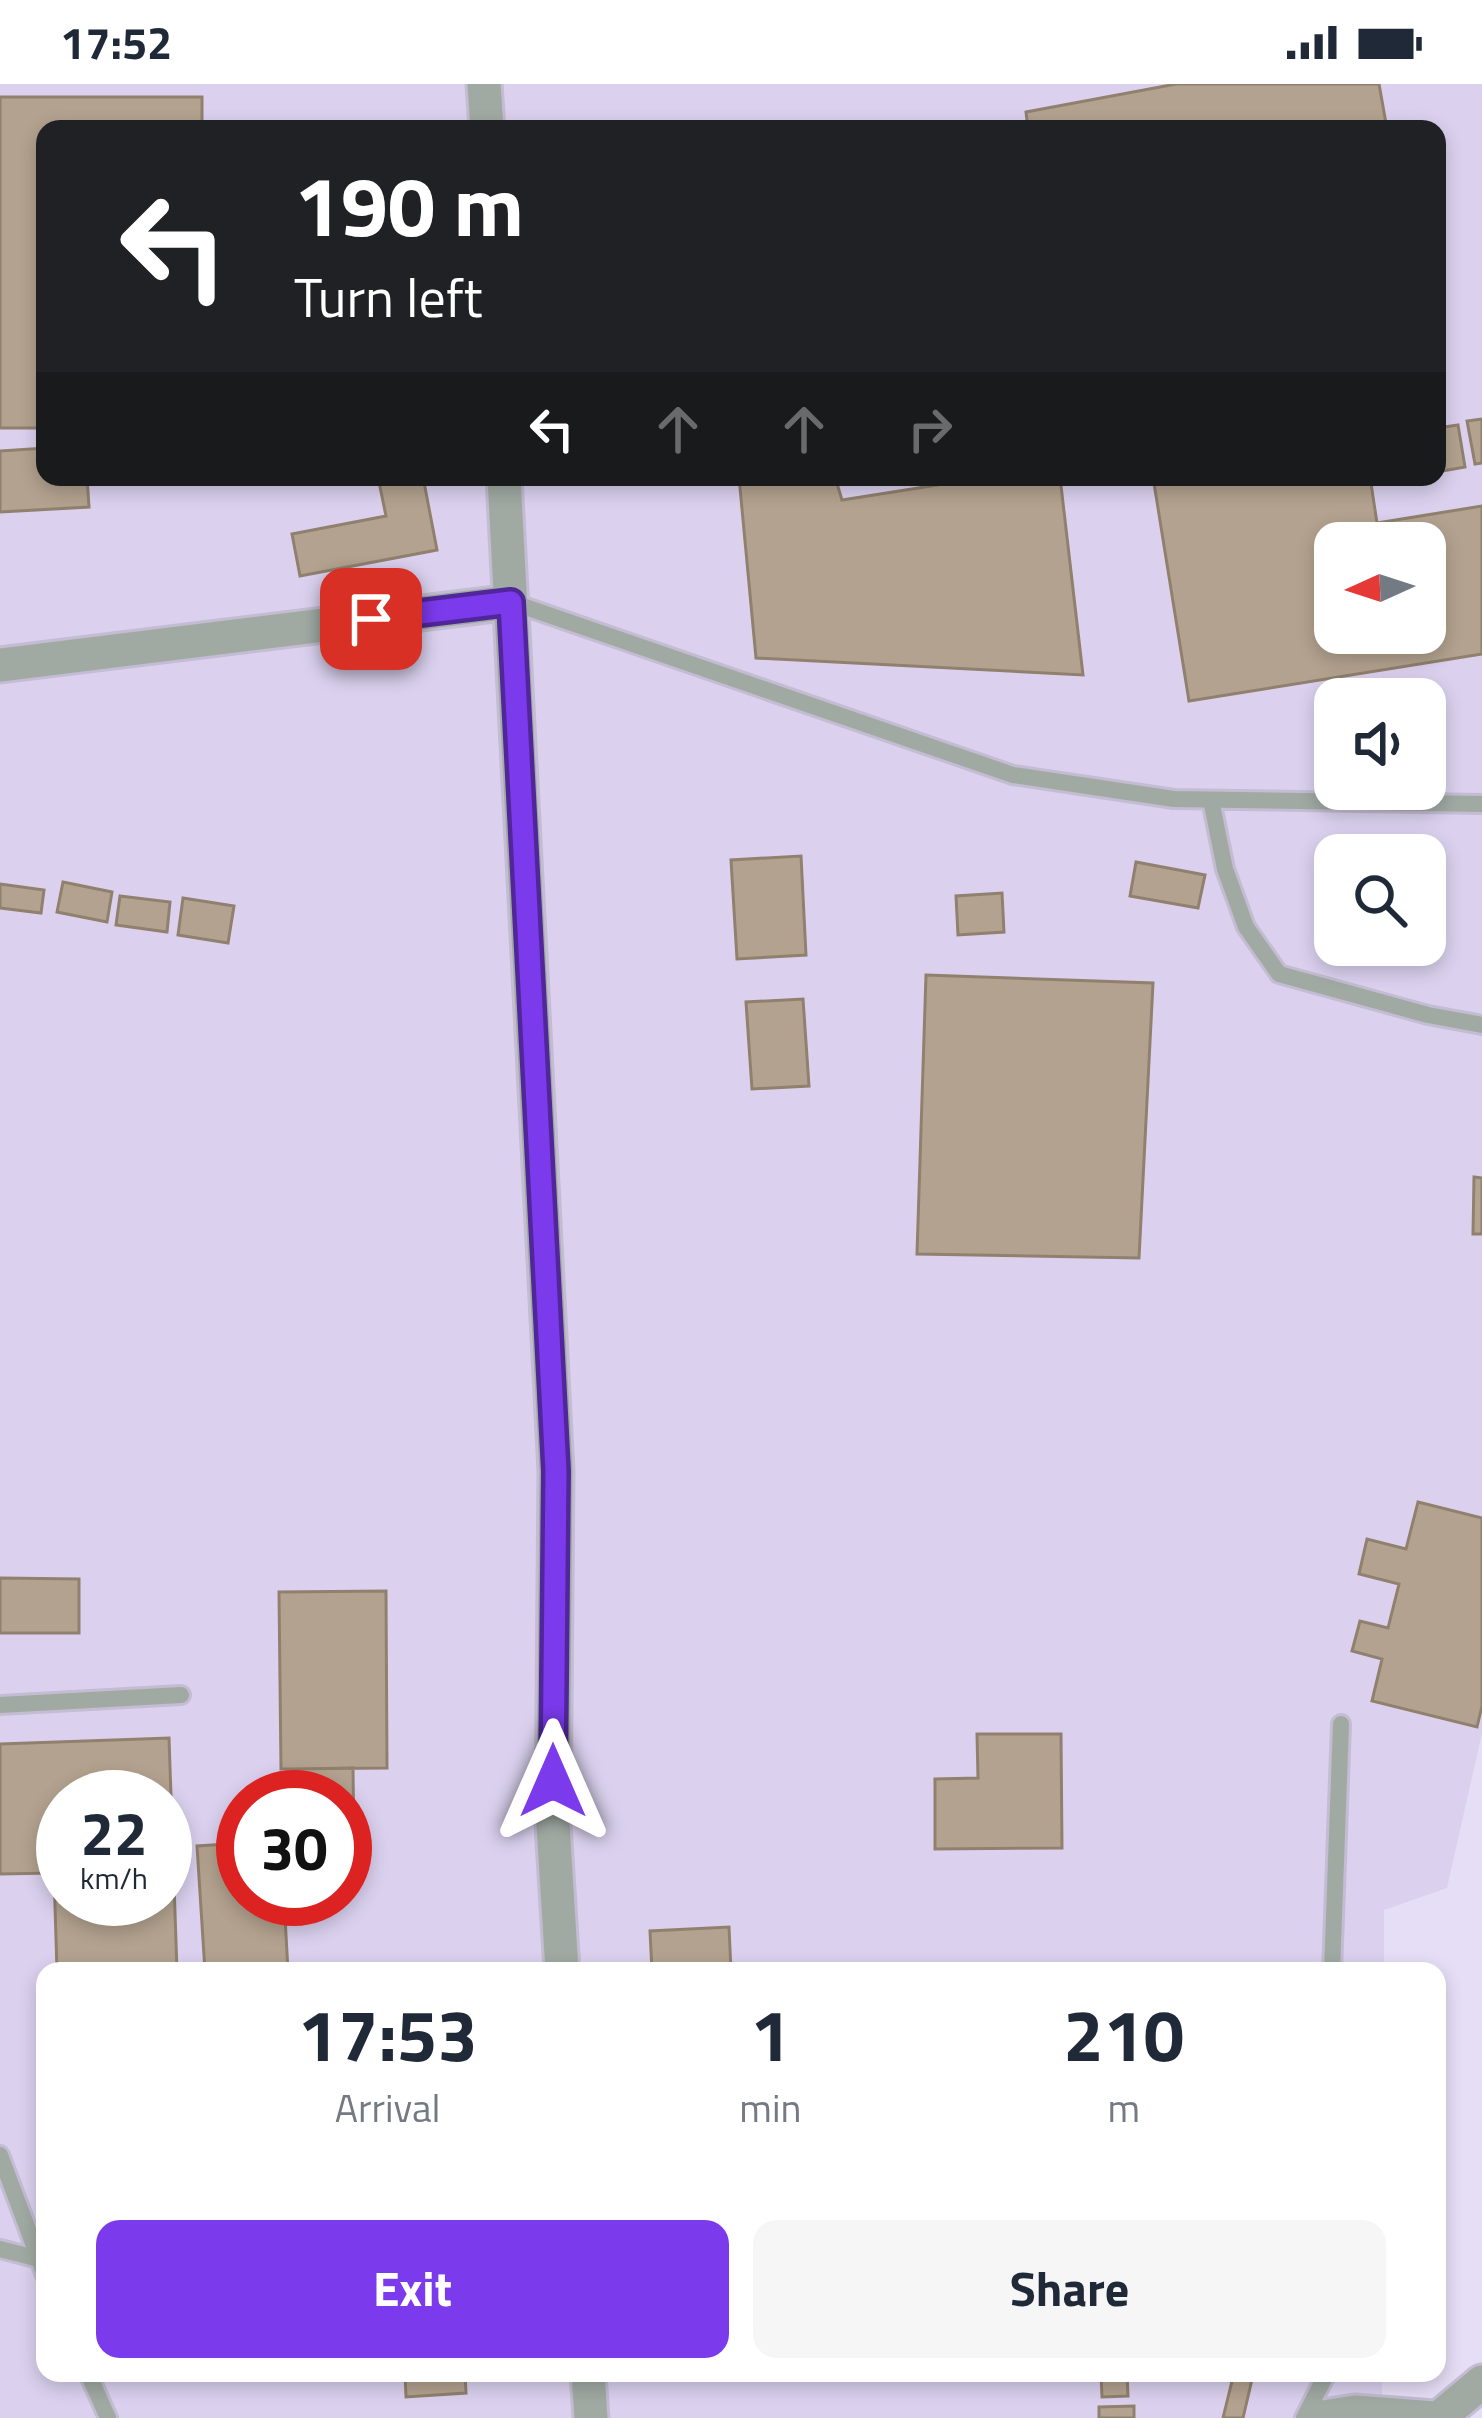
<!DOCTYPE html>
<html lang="en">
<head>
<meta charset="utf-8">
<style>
  :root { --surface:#fff; --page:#f6f6f7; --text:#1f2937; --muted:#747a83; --accent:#7c3aed }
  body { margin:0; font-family:"Titillium Web",sans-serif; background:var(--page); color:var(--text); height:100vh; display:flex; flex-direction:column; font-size:45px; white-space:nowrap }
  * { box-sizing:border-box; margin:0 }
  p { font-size:39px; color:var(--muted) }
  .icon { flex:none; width:66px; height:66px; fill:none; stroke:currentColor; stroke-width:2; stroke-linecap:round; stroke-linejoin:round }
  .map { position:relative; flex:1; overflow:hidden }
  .side { position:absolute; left:36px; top:1878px; width:1410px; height:420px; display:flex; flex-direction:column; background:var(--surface); border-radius:24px; box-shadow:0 6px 18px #0003 }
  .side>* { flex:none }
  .banner { position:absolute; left:36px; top:36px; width:1410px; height:366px; border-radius:24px; box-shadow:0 6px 18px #0003; background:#202124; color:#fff; overflow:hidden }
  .needle { width:78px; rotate:267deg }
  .tools { position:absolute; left:1314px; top:438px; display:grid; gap:24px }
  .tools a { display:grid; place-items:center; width:132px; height:132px; border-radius:24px; background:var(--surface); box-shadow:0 6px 18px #0003; font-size:60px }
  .speed { position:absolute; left:36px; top:1686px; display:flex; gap:24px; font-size:60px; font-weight:700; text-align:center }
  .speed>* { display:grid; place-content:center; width:156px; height:156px; border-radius:50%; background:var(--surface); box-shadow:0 6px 18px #0003; line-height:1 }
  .speed small { font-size:30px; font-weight:400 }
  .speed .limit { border:18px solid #d22; background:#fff; color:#111 }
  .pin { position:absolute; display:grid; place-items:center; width:102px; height:102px; color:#fff; margin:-51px; border-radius:24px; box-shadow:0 6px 18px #0006 }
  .me { position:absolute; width:132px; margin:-66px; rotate:0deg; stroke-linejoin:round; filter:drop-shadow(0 0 9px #0008) }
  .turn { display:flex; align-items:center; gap:42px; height:252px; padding:0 60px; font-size:54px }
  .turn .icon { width:156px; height:156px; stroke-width:2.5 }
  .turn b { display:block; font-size:84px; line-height:102px }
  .lanes { display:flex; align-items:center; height:114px; padding:0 60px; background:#0003; justify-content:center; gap:60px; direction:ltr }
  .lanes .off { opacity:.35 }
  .eta { display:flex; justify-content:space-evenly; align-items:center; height:204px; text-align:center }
  .eta b { font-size:72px; font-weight:700; line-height:84px }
  .button { display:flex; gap:24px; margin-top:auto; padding:24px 60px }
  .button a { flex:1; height:138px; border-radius:24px; background:var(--accent); color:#fff; font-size:48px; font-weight:700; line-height:138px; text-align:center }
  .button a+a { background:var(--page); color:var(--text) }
  .status { display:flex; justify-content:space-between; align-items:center; height:84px; padding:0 60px; background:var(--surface); direction:ltr }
  .status svg { height:33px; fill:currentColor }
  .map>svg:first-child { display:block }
</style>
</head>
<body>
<div class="status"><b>17:52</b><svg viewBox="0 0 49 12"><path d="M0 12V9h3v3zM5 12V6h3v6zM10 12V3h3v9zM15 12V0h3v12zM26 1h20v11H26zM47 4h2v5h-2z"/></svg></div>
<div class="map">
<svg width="1482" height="2334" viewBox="0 0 1482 2334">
  <rect width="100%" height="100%" fill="#e6def6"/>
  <path fill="#dbd1ef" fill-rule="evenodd" d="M0 0H1482V1649L1447 1804 1384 1826V1887H45V2289H1382V2334H0ZM45 45H1437V393H45ZM1335 459H1425V549H1335ZM1335 615H1425V705H1335ZM1335 771H1425V861H1335ZM63 1713H165V1815H63ZM243 1713H345V1815H243Z"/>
  <path fill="#b3a28f" stroke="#90806e" stroke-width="3" fill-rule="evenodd" d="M1176 0H1379L1387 45H1028L1026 28Z
    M0 13H202V45H45V344H0Z
    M1482 335V379L1475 380 1467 337Z
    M1458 341 1465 383 1437 388V344Z
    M45 364V393H87L89 423 0 428V367Z
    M378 393H423L437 466 300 492 292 450 386 432Z
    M739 393H835L842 416 988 393H1060L1083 591 756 574Z
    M1153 393H1370L1377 439 1482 422V570L1189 617ZM1335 459H1425V549H1335Z
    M801 772 806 871 737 875 731 776Z
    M1136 778 1205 791 1198 824 1130 812Z
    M63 798 112 808 107 838 57 828Z
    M0 800 44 806 41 829 0 824Z
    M1002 809 1004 848 958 851 956 812Z
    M120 812 170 818 167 848 116 841Z
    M183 814 234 822 228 859 178 851Z
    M926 891 1153 899 1139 1174 917 1170Z
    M803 915 809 1002 752 1005 746 918Z
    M1474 1093 1482 1094V1150H1473Z
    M1418 1418 1482 1434V1622L1477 1643 1372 1617 1382 1575 1352 1567 1360 1537 1388 1544 1399 1500 1359 1490 1367 1455 1406 1465Z
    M0 1494 79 1495V1549H0Z
    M386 1507 387 1684 281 1685 279 1508Z
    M977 1650H1061L1062 1764 935 1765V1695L978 1694Z
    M169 1654 177 1887H57L54 1789 0 1790V1660ZM63 1713H165V1815H63Z
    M353 1684 354 1765H345V1713H292V1685Z
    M243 1759V1815H284L288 1887H205L197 1762Z
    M729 1843 731 1887H652L650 1847Z
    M405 2289H465L466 2309 406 2313Z
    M1101 2289H1127L1128 2312 1102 2313Z
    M1234 2289 1253 2291 1243 2334H1223Z
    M1134 2322V2334H1099V2323Z"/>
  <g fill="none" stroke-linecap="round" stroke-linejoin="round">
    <g stroke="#c3bcd2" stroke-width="22">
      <path id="service" d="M511 518 1013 691 1174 715 1482 720
        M1211 716 1225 785 1246 843 1279 890 1428 931 1482 941
        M0 1621 181 1611
        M1332 1887 1341 1640
        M0 2071 45 2191
        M0 2165 39 2175
        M88 2289 108 2334
        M1304 2334 1327 2289"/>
    </g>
    <g stroke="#c3bcd2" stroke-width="39">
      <path id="minor" d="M484 0 487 45
        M504 393 556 1387 553 1741 562 1887
        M0 581 511 518
        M588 2289 591 2334
        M1317 2334 1355 2328 1434 2334
        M1439 2334 1482 2298"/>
    </g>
    <use href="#service" stroke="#a0aaa3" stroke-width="16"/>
    <use href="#minor" stroke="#a0aaa3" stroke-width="33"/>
  </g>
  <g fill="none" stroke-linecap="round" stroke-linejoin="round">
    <g stroke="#51269a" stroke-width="30">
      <path id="route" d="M371 535 511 518 556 1387 553 1697"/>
    </g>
    <use href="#route" stroke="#7c3aed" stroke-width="21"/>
  </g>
</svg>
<div class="tools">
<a><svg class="needle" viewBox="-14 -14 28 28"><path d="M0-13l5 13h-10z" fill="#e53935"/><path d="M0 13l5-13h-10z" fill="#747a83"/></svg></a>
<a><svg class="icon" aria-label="sound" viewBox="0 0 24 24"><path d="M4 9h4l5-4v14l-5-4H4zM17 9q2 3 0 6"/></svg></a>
<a><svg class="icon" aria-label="search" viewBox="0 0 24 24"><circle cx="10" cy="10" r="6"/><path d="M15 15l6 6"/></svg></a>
</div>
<div class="speed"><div>22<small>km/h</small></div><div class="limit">30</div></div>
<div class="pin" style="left:371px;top:535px;background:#d93025"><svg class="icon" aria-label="arrive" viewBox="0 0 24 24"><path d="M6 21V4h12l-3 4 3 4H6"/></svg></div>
<svg class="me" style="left:553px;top:1697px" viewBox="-20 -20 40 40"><path d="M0-17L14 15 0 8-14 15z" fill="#7c3aed" stroke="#fff" stroke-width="4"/></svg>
<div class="banner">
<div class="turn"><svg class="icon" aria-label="left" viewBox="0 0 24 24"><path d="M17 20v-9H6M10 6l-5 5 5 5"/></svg><div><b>190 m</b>Turn left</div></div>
<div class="lanes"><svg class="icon" aria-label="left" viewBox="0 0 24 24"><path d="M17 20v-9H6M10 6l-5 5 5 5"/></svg><svg class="icon off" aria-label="ahead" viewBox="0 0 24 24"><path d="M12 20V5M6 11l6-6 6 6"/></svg><svg class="icon off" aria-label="ahead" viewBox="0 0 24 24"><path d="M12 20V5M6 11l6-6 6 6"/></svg><svg class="icon off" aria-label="right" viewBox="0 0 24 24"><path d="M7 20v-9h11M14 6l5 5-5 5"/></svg></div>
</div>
<section class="side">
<div class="eta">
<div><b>17:53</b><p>Arrival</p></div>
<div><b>1</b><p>min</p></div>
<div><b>210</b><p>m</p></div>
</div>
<div class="button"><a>Exit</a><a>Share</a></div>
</section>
</div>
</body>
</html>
